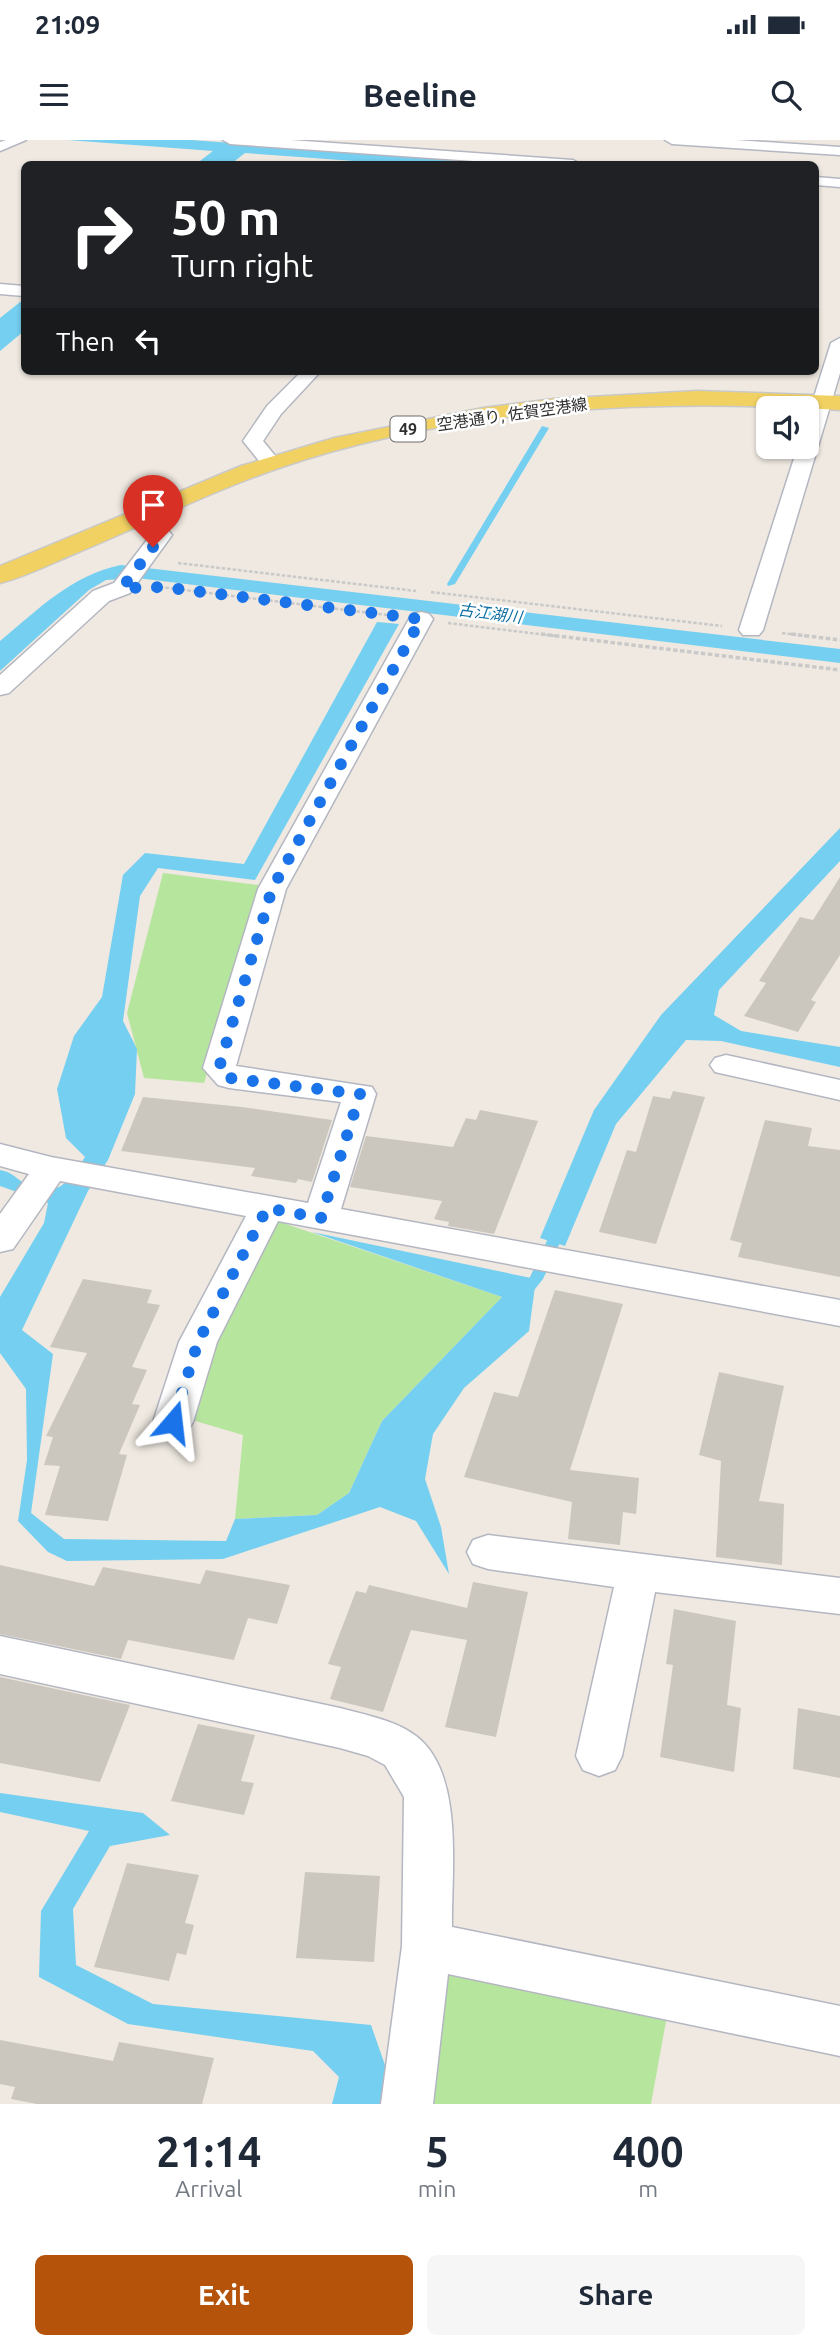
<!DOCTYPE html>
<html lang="en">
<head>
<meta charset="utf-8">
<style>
  :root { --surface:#fff; --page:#f6f6f7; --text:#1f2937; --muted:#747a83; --accent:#b45309 }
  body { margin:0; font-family:Ubuntu,"Noto Sans JP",sans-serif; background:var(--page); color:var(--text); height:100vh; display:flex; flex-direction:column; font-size:26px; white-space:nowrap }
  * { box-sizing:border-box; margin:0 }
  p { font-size:23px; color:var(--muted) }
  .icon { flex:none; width:38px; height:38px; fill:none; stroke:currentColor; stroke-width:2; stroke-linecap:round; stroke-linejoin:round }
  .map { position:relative; height:1964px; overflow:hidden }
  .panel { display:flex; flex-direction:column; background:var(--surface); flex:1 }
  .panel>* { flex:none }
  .guide { position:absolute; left:21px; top:21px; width:798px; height:214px; border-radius:10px; box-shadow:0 2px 5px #0004; background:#202124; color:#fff; overflow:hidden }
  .fabs { position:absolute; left:756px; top:256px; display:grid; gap:14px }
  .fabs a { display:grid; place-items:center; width:63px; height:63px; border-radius:10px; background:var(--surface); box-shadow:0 2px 5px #0004; font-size:35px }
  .pin { position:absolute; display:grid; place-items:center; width:60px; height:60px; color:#fff; margin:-72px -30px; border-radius:50% 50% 50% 0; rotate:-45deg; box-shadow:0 0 7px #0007 }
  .pin .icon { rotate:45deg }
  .me { position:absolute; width:77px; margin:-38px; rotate:17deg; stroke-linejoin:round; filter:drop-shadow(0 0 5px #0008) }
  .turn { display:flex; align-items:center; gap:24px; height:147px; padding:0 35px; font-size:32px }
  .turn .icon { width:91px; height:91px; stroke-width:2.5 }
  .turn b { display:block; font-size:49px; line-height:60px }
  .then { display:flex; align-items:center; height:66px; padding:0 35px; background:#0003; gap:14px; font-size:26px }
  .eta { display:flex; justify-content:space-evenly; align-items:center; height:119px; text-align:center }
  .eta b { font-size:42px; font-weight:600; line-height:49px }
  .button { display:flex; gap:14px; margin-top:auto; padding:14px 35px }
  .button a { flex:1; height:80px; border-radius:10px; background:var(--accent); color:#fff; font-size:28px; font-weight:600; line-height:80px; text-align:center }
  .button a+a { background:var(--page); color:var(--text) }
  .status { display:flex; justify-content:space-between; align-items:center; height:49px; padding:0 35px; background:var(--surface); direction:ltr }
  .status svg { height:19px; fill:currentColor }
  header { display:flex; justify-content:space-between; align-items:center; height:91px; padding:0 35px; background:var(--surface); font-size:32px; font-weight:600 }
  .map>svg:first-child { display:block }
</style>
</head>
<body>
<div class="status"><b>21:09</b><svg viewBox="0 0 49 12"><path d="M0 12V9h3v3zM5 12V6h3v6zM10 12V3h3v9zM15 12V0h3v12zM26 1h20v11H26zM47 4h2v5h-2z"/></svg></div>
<header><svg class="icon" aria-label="menu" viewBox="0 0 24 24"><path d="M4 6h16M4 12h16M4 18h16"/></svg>Beeline<svg class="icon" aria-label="search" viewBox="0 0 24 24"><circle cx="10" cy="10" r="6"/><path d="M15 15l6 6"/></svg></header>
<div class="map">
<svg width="840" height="1964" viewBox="0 0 840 1964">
  <rect width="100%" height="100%" fill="#efe9e1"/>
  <path fill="#b6e59e" d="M163 733 265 746 204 943 144 938 127 873Z
    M277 1081 502 1157 382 1281 349 1353 317 1375 235 1379 243 1295 192 1280 210 1212Z
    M443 1829 668 1870 651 1964H428Z"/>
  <path fill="#75cff0" d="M68 0H191L519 24H396L245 13 231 24H196L213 11Z
    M24 159V191L0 211V178Z
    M121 425 840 509V523L137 438 106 440 89 450 0 531V501C39 469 70 436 121 425Z
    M377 482 399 484 255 740 158 728 140 756 123 881 137 909 135 954 108 1020 88 1051 22 1190 53 1214 31 1373 64 1399 226 1401 235 1379 317 1375 349 1353 382 1281 502 1157 312 1092 536 1139 529 1191 464 1248 433 1294 425 1339 441 1387 449 1434 416 1381 380 1367 223 1419 67 1421 48 1412 18 1381 27 1320 26 1249 0 1213V1157L44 1083 48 1063 0 1046V1030C12 1032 14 1037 24 1043 56 1062 69 1041 85 1017L66 998 57 949 74 896 102 857 123 735 145 713 244 724Z
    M840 688V721L719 850 714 875 741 891 840 907V927L721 901 686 900 616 984 565 1106 540 1098 594 970 661 875Z
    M0 1653 143 1673 170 1695 110 1706 73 1769 76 1825 153 1864 371 1885 386 1928 381 1964H332L339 1937 313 1911 128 1884 39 1837 41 1771 89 1691 0 1672Z"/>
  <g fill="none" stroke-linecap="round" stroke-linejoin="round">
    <path fill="#75cff0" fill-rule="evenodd" d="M542 286 549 288 455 444 448 446 447 444Z
      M559 1086 566 1090 543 1139 531 1154H521L519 1151 530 1137 552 1090Z"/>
  </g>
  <path fill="#cbc7bf" d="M840 737V815L811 860 816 862 798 892 744 876 766 843 759 841 800 777 813 780Z
    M673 951 705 957 656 1104 599 1092 627 1010 636 1012 653 956 670 959Z
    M143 957 242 967 332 980 312 1042 298 1039 296 1043 251 1036 255 1028 121 1011Z
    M480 970 538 981 494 1094 448 1086 449 1082 434 1079 442 1061 350 1047 366 996 453 1007 466 978 476 980Z
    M765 980 812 988 808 1006 840 1010V1137L738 1117 742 1103 730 1100Z
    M83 1139 152 1150 147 1163 160 1165 132 1227 147 1230 132 1264 140 1265 119 1314 127 1315 108 1381 45 1375 60 1326 44 1325 53 1297 46 1296 87 1213 50 1207Z
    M555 1150 623 1164 570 1330 639 1338 636 1374 623 1372 620 1405 568 1399 572 1362 464 1337 494 1252 518 1257Z
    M719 1232 784 1246 759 1361 784 1364 782 1425 716 1417 721 1321 699 1315Z
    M0 1425 94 1446 103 1427 200 1444 206 1430 290 1445 277 1484 248 1478 234 1520 128 1500 121 1519 0 1494Z
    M473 1442 528 1452 496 1597 445 1587 467 1500 411 1490 383 1572 330 1559 341 1527 328 1524 356 1451 366 1453 369 1445 467 1468Z
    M674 1469 736 1481 727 1565 741 1568 734 1632 660 1617 673 1525 666 1524Z
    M0 1537 130 1565 100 1642 0 1623Z
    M798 1568 840 1576V1638L793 1629Z
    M198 1584 255 1595 241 1641 254 1643 244 1675 171 1661Z
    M127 1723 199 1735 185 1783 194 1785 186 1815 177 1813 169 1841 94 1827Z
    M305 1732 380 1736 374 1822 296 1818Z
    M0 1900 113 1921 119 1902 214 1918 202 1964H37L11 1959 15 1947 0 1944Z"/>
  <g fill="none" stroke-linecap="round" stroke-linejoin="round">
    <g stroke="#b4b7c1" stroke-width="3">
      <path id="street" d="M6 0H26L0 11V2Z
        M223 0H290L573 20 580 24H519L230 4Z
        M665 0H736L840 7V15L672 4Z
        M816 37 840 39V47L816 45Z
        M0 144 24 146V156L0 154Z
        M840 198V233L763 490 759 495H743L739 490 798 306H807V279L831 203Z
        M302 231H321L281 274 263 301 281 323 278 327H264L243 301 267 266Z
        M143 370 151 371 172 395 130 453 109 461 9 553 0 555V535L93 451 114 443 150 396 132 376Z
        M421 472 429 474 433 479 286 749 236 926 372 947 376 954 341 1069 840 1160V1186L278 1081 217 1202 193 1282 187 1292 173 1297 159 1292 153 1282 179 1202 246 1076 60 1041 13 1109 0 1112V1074L29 1034 0 1026V1004L51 1017 308 1063 341 962 229 948 218 945 203 928 258 749 409 479 413 474Z
        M726 915 840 940V960L715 932 710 925 715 918Z
        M488 1395 840 1438V1474L655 1452 622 1616 615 1630 599 1636 583 1630 576 1616 614 1447 488 1429 473 1424 467 1412 473 1400Z
        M0 1496 340 1568C365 1575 395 1580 416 1596 465 1633 451 1733 452 1787L840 1866V1916L448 1834 433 1964H381L402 1806 404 1657 385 1625 368 1616 340 1608 0 1534Z"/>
    </g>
    <g stroke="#c9c9c9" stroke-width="3">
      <path id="primary" d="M697 251 840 256V270C653 258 458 267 279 328 209 352 142 386 74 414 50 424 25 437 0 443V426L241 326 334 298 483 268 554 259Z"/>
    </g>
    <path stroke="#c9c9c9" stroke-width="2.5" stroke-dasharray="3.5 2" stroke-linecap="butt" d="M178 423 416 451
      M160 447 387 475
      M431 452 722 486
      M448 483 555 496
      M782 493 806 496"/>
    <path stroke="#c9c9c9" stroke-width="3.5" stroke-dasharray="4.5 2.5" stroke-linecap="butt" d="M541 494 840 530
      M791 494 840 500"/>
    <use href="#street" fill="#fff" fill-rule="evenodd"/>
    <use href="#primary" fill="#f2d163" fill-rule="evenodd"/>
  </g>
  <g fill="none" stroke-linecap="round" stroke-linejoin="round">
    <path stroke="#1a73e8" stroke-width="12" stroke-dasharray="0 21.6" d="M153 407 122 448 162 447 421 479 272 749 219 928 229 938 360 954 321 1078 267 1068 198 1202 173 1282"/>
  </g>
  <g text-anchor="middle" stroke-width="5" stroke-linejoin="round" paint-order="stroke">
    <g font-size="16" fill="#2e2e2e" stroke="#fff">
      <text transform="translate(512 274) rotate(-8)" y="6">空港通り, 佐賀空港線</text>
    </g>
    <rect fill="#fff" stroke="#6d6d6d" stroke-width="2" x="390.5" y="276.5" width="35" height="25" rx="5"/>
    <g font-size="16" font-weight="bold" fill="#2e2e2e">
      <text x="408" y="295">49</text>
    </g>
    <g font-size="16" font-style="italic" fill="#0d6fa3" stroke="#fff">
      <text transform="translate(490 473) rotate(7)" y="6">古江湖川</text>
    </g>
  </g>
</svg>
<div class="fabs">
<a><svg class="icon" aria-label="sound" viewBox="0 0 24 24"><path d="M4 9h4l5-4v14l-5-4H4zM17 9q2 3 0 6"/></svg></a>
</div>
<div class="pin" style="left:153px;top:407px;background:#d93025"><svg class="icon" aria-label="arrive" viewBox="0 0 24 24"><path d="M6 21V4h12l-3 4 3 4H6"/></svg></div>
<svg class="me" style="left:173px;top:1282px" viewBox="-20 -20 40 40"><path d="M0-17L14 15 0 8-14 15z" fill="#1a73e8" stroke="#fff" stroke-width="4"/></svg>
<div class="guide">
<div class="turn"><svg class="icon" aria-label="right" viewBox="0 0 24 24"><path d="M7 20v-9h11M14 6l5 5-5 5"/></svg><div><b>50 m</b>Turn right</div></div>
<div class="then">Then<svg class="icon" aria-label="left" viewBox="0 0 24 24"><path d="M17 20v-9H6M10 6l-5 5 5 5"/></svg></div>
</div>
</div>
<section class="panel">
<div class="eta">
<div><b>21:14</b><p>Arrival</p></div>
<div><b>5</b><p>min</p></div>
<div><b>400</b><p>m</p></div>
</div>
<div class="button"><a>Exit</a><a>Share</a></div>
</section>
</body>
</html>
